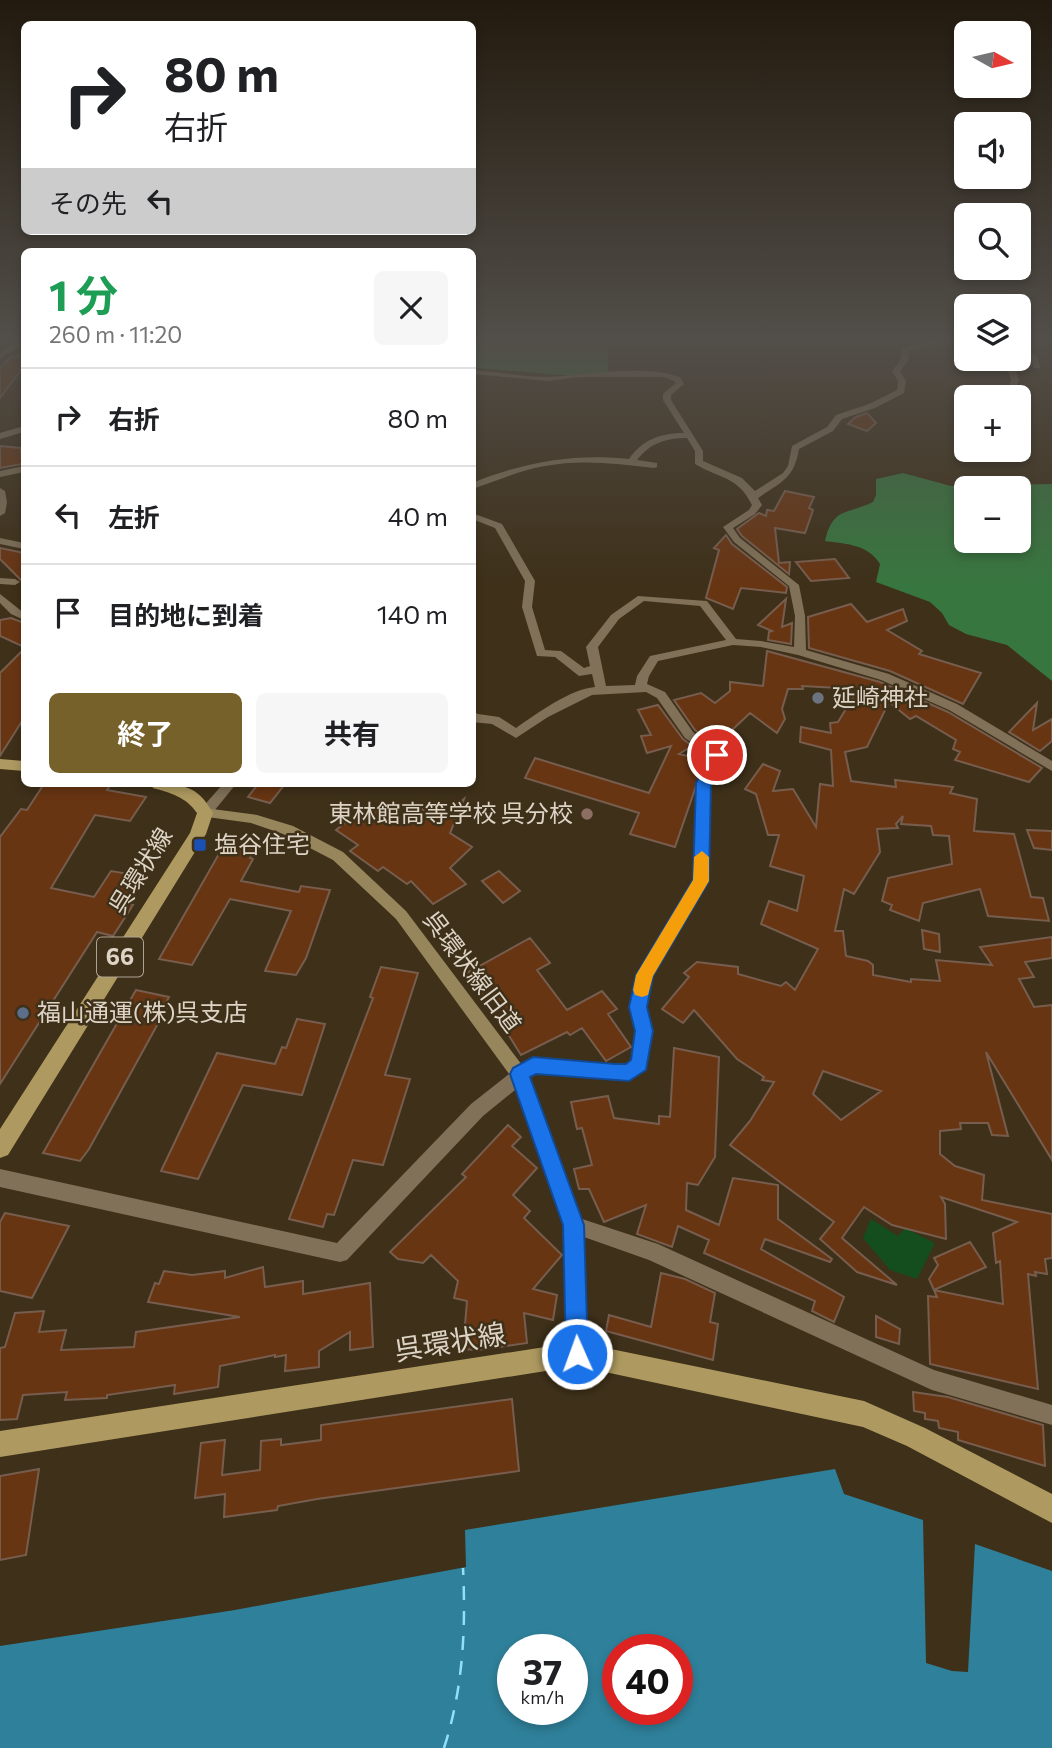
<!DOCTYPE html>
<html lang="ja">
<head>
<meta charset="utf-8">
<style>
  :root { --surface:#fff; --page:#f6f6f6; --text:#202124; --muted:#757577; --line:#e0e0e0; --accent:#77612b }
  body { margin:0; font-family:Commissioner,"Noto Sans JP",sans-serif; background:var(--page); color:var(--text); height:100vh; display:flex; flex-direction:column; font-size:26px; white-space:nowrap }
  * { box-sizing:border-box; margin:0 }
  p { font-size:23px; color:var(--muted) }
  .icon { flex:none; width:38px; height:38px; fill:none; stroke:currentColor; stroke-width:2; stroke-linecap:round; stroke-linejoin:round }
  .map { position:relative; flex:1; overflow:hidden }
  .details { position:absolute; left:21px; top:248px; width:455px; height:539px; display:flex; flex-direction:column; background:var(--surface); border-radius:10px; box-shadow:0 4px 10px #0003 }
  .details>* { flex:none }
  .hud { position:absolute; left:21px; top:21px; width:455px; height:214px; border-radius:10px; box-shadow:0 4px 10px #0003; background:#fff; color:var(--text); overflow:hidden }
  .needle { width:46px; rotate:98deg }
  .fabs { position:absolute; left:954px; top:21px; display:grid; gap:14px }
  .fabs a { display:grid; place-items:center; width:77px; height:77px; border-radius:10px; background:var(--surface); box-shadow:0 4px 10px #0003; font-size:35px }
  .speed { position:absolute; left:497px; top:1634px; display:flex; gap:14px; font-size:35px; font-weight:700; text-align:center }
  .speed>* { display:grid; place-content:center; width:91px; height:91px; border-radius:50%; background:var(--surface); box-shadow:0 4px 10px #0003; line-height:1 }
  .speed small { font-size:18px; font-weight:400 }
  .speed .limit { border:10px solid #d22; background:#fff; color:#111 }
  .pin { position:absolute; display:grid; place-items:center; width:60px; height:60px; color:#fff; margin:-30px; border:4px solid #fff; border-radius:50%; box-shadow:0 2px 7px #0007 }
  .me { position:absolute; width:77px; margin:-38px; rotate:358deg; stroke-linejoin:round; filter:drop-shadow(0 0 5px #0008) }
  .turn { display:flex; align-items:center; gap:24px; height:147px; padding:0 28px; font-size:32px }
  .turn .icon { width:91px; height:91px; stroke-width:2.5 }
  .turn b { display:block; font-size:49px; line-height:60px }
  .then { display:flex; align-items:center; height:66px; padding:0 28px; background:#0003; gap:14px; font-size:26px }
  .round { display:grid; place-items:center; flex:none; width:74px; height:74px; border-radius:10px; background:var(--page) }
  .headline { display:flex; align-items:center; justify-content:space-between; height:119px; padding:0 28px }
  h1 { font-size:42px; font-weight:700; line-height:52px; color:#1e9e55 }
  .button { display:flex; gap:14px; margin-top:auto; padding:14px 28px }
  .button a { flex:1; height:80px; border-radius:10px; background:var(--accent); color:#fff; font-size:28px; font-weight:700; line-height:80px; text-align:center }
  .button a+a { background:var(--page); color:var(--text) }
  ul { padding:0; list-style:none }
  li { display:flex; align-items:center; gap:21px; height:98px; padding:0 28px; border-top:2px solid var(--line) }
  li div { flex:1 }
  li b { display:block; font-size:26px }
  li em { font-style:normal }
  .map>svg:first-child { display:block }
</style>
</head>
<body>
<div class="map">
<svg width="1052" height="1748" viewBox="0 0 1052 1748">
  <rect width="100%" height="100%" fill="#3e3019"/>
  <path fill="#144e1e" d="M871 1219 898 1236 905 1228 935 1243 917 1279 890 1270 863 1238Z"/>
  <path fill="#38763f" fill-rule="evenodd" d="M472 339H728C717 342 706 346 695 346 669 346 629 327 608 349V372L600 377H586L477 368 473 366Z
    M903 473 951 486 1052 484V681L1007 645 966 634 949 625 942 613 930 602 876 582 880 564C868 544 846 544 825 541 833 507 846 515 873 502L876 495V479ZM966 488H1018V541H966Z"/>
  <path fill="#2f809a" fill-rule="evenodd" d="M835 1469 844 1494 923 1520 926 1663 952 1671 968 1672 975 1544 1052 1571V1748H0V1646L235 1610 466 1567 465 1530ZM513 1650H572V1710H513ZM618 1650H677V1710H618Z"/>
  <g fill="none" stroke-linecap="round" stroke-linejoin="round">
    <path stroke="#93def8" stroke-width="2.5" stroke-dasharray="14 11" stroke-linecap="butt" d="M444 1748C463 1689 466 1630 463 1568"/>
  </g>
  <path fill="#683513" stroke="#775d4e" stroke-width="2" fill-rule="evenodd" d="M12 356 24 357V366L0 398V368Z
    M867 413 876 423 867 431 848 424 856 417Z
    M0 446 21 448 22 464 0 468Z
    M785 491 814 497 809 508 813 510 805 533 775 528 779 563 790 562 789 574 742 536 737 529 759 513 766 516 767 510 774 511Z
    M726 535 732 544 787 587 786 593 741 588 733 609 706 598 719 550 714 548Z
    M0 548 24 553V583L0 559Z
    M835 559 849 578 811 581 796 562Z
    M786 599 782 627 792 623 791 644 768 640 769 632 772 631 758 625Z
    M851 604 867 622 903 609 907 621 887 630 922 651 919 654 981 673 963 704 890 671 809 648 808 617Z
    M11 618 24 623V647L0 636V620Z
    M24 649V718L0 756V673Z
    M767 651 880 682 948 712 1042 768 1029 782 955 760 960 752 953 749 956 740 916 716 910 719 889 702 867 747 845 752 851 781 896 787 895 780 953 787 950 793 977 799 974 831 1014 834 1031 897 1043 898 1049 921 988 916 980 889 923 903 919 921 890 910 892 905 882 901 888 878 952 864 949 836 933 835 931 826 901 824 903 816 896 824 898 828 877 829 880 852 854 894 844 889 835 931H843L846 956 868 961 873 965V975L911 982V979L940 981 936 960 992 965 980 947 1052 937V958L1025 962 1034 977 1019 979 1034 1007 1052 1005V1160L986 1052 1008 1136 992 1135 988 1123H960L961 1129 940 1131V1154L955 1166 984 1175 982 1200 1052 1214V1258L1045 1259 1047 1274 1035 1272 1036 1276 1028 1274 1038 1389 930 1364 928 1296 937 1297 934 1290 1003 1304 1000 1261 996 1263 993 1233 1017 1222 941 1197 945 1204 946 1239 892 1225 864 1207 842 1238 897 1285 857 1272 820 1239 834 1222 730 1145 750 1121 774 1082 762 1080 764 1077 737 1059 694 1010 683 1023 662 1009 689 977 684 973 697 962 738 967V974L781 986 786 982 795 990 818 949 761 924 769 901 797 911 804 876 770 866 779 835H768L756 794 745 789 763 764 780 771 773 791 793 789 816 827 820 784 833 786 831 750 800 742 801 727 831 733 830 723 838 722 858 689 802 686 803 689H788L782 709 785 719 777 733 750 713 731 731 726 728 706 739 695 730 674 700 701 693 715 703 730 691V682L763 686ZM823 1071 881 1091 841 1120 813 1094Z
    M1037 703 1033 730 1052 719V741L1040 751 1009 732Z
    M658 705 683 739 692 746 679 754 705 760 675 847 630 834 639 813 525 778 535 758 649 793 671 746 647 753 641 736 651 735 638 710Z
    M44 784H111L107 790 146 797 130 821 95 815 51 888 94 897 111 871 141 876 124 903 133 905 113 936 97 932 0 1084V837L21 809 27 810Z
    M258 784H285L270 803 248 797Z
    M464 799 450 833 472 847 450 868 466 884 433 904 411 881 407 884 383 867 378 871 350 851 358 845 336 830 368 805 395 823 416 806 440 818Z
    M1027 830 1052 831V850L1034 848Z
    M224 845 254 850 250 858 253 859 241 881 299 892 301 886 330 890 306 958 296 975 265 971 291 911 230 899 192 965 159 959Z
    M499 871 520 891 503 903 482 881Z
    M922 930 939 934 940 952 924 949Z
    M530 938 550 963 537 970 567 1010 602 991 617 1009 608 1014 631 1047 606 1061 582 1028 570 1035 567 1032 521 1055 506 1031 515 1026 494 996 487 1001 465 974Z
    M381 967 418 973 385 1075 410 1079 383 1165 353 1160 334 1215 327 1214 323 1227 289 1219 373 998 370 997Z
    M136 990 169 997 163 1009H166L89 1149 80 1161 43 1153Z
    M297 1019 325 1024 302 1095 243 1085 198 1179 161 1171 217 1053 275 1064 282 1047 286 1048Z
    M674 1048 719 1057 715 1157 698 1185 687 1183 686 1210 719 1225 733 1178 778 1185V1219L832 1259 830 1262 765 1239 761 1249 844 1297 834 1322 812 1311 815 1301 704 1253 709 1240 678 1226 672 1247 637 1234 646 1205 604 1222 589 1189H579L574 1169 592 1165 582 1128 577 1129 571 1102 608 1096 614 1118 659 1124V1116L670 1117Z
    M508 1125 521 1137 512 1146 537 1168 513 1195 530 1211 524 1218 562 1255 533 1289 557 1295 553 1320 524 1313 527 1343 477 1350 463 1349 467 1301 454 1298 458 1281 431 1255 423 1263 398 1259 390 1252 466 1177 462 1174Z
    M5 1213 69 1226 32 1298 0 1291V1222Z
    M970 1242 986 1267 934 1290 929 1279 938 1265 934 1258Z
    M263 1267 265 1287 303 1281V1294L370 1283 373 1347 350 1350V1332L319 1351V1367L285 1371 286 1355 275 1357V1355L220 1366 218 1387 174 1394 175 1385 107 1395V1398L65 1400 67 1392 23 1395 17 1419 0 1420V1348L5 1347 15 1313 44 1311 39 1332 66 1330 61 1350 134 1347 136 1332 240 1317 148 1302 155 1283 159 1284 164 1271 192 1275 225 1271V1278Z
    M661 1273 685 1279 715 1293 710 1322 718 1324 713 1360 606 1331 609 1315 651 1327Z
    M876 1316 900 1329 899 1344 876 1337Z
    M913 1392 948 1397 1043 1425 1045 1466 958 1440V1432L939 1428 938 1421 925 1419V1413L914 1411Z
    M512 1399 519 1471 317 1499 278 1506 277 1510 224 1517 225 1494 195 1498 201 1443 225 1440 222 1475 260 1470 261 1441 281 1439V1445L321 1440V1425Z
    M39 1469 26 1555 0 1560V1476Z"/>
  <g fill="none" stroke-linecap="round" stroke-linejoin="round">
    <path fill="#807158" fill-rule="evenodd" d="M19 339H24V342L0 359V353Z
      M941 339H955L952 341 966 345V349L943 343 910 351 908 361 900 371 906 381 904 393 875 408 842 419 833 431 799 449C794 479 781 482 758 498L762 505 755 514 733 528 740 538 799 585 805 616 806 650 889 674 957 704 1052 761V771L949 710 881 680 798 655 761 647 733 645 658 661 649 676 647 684 665 692 693 732 723 755 710 784 708 881 652 976 646 1007 652 1031 646 1069 629 1080 536 1073 483 1116 347 1260 340 1262 0 1187V1169L337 1243 471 1104 527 1060 533 1058 615 1066H626L632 1060 636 1031 630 1007 637 975 694 881 698 784 710 756 685 738 657 698 646 692 592 695 548 717 516 738 492 724 472 722V711L478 714 499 717 516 728C536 714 570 689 595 687L592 674 579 676 555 657 537 656 522 607 525 581 495 528 472 519V513L502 524 535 581 532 607 545 650 561 651 584 668 590 666 586 647 611 615 638 596 707 601 736 639 761 641 794 647 795 616 789 586 734 542 723 527 749 510 752 505C738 476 720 479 695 464V451L687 438C666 438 650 443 637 460L657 463V467L654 468C618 464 582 459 545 466 520 470 497 481 472 489V483C524 462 574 453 629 459 642 440 660 433 684 433L663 400V394L676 383 674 381 664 377H579L548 381 472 374V370C497 372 524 377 549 377 589 375 641 364 680 377L684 384 671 395V400L703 451V461L742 478 755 491 783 473 788 466 792 446 827 427 836 415 869 404 897 390 898 381 892 371 900 361 903 348ZM644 601 700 606 726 640 650 656 637 676 635 685 606 686 598 647 619 619Z
      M1018 343 1037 356 1040 368H1034L1031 359 1018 349Z
      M987 359H996L1016 370 1019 380 1016 389 1009 387 1011 380 1009 373Z
      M24 426V432L0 439V433Z
      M24 466V472L0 477V471Z
      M0 488 5 491 7 502 5 513 0 516Z
      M0 538 24 543V549L0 544Z
      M0 578 15 579 20 582 15 585 0 584Z
      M0 594 24 613V620L11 614 0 603Z
      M223 784H236L210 816H200L198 813 200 810Z
      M573 1216 658 1244 934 1370 1052 1405V1425L932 1390 649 1260 567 1231 564 1225 567 1219Z"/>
    <path fill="#97855c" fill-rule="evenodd" d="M205 808 257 815 293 826 343 852 406 911 525 1069 582 1225 587 1354 584 1361 577 1364 570 1361 567 1354 564 1225 512 1078 396 919 333 860 283 834 251 823 200 816 198 813 200 810Z"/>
    <path fill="#ae9a60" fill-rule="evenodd" d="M0 759 24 761V771L0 769Z
      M151 784C181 784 197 784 213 813L206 834 8 1155 0 1158V1129L190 833 197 813C186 797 171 793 153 788Z
      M577 1342 864 1401 925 1428 1052 1494V1523L907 1446 863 1427 577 1366 0 1457V1431Z"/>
  </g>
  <linearGradient id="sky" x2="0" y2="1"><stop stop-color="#221a0e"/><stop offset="0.58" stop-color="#524e49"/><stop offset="1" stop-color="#524e49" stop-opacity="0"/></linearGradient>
  <rect width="1052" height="584" fill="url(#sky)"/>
  <path fill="#1a73e8" stroke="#114b97" stroke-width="2" d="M717 750 724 755 711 783 709 881 653 976 647 1007 653 1031 646 1070 629 1081 536 1074 530 1077 584 1225 588 1354 585 1362 577 1365 569 1362 566 1354 563 1225 510 1074 513 1068 533 1057 615 1064H626L631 1060 635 1031 629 1007 636 975 693 880 696 783 712 752Z"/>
  <path fill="#f59e0b" d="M702 851 709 857V881L653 976 648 995 642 997 635 995 633 990 636 975 693 880 694 857Z"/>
  <circle fill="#6b7280" stroke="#3e3019" stroke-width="2.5" cx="818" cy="698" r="7"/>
  <circle fill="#8d6e63" stroke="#3e3019" stroke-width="2.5" cx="587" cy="814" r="7"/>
  <rect fill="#1a4fb4" stroke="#3e3019" stroke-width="2.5" x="193" y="838" width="14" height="14" rx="3.5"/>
  <circle fill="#5c6f8a" stroke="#3e3019" stroke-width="2.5" cx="23" cy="1013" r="7"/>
  <g text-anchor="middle" stroke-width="5" stroke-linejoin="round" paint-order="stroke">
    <rect fill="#3e3019" stroke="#ada392" stroke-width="2" x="97" y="937.5" width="46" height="39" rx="5"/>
    <g font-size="23" font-weight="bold" fill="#ddd4c6">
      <text x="120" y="965">66</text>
    </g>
    <g font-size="24" fill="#ddd4c6" stroke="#3e3019" text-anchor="start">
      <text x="832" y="706">延崎神社</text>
      <text x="573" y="822" text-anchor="end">東林館高等学校 呉分校</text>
      <text x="214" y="853">塩谷住宅</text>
      <text x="37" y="1021">福山通運(株)呉支店</text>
    </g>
    <g font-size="24" fill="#ddd4c6" stroke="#3e3019">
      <text transform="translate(141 871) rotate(-58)" y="8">呉環状線</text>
      <text transform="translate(472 972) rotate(53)" y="8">呉環状線旧道</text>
    </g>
    <g font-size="28" fill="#ddd4c6" stroke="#3e3019">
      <text transform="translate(450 1342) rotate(-9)" y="10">呉環状線</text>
    </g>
  </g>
</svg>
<div class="fabs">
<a><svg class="needle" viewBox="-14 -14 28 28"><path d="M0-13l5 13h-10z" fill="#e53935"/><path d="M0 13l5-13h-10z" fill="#757577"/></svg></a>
<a><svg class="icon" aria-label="sound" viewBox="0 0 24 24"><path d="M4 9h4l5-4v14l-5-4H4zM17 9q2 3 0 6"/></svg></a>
<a><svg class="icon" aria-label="search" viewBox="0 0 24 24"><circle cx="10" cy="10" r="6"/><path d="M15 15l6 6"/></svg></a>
<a><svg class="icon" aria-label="layers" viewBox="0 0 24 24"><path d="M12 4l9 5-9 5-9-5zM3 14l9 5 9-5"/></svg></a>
<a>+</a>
<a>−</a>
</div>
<div class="speed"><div>37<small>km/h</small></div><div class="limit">40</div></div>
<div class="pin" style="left:717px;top:755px;background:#d93025"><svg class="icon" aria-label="arrive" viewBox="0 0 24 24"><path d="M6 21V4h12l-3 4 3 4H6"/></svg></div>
<svg class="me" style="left:577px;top:1354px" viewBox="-20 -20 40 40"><circle r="17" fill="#1a73e8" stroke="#fff" stroke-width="3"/><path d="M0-11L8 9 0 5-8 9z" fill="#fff"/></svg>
<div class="hud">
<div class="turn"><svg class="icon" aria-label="right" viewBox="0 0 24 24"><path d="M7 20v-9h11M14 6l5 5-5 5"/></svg><div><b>80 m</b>右折</div></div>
<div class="then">その先<svg class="icon" aria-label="left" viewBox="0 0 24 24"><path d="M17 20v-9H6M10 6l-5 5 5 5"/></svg></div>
</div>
<section class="details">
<div class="headline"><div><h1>1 分</h1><p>260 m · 11:20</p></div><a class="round"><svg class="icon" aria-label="close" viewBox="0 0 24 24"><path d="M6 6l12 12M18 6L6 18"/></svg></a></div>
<ul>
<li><svg class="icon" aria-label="right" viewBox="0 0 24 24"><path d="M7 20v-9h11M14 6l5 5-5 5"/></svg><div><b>右折</b></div><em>80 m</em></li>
<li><svg class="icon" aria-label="left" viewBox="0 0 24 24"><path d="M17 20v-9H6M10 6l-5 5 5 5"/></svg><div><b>左折</b></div><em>40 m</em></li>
<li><svg class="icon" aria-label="arrive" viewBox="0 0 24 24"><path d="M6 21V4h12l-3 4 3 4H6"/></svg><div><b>目的地に到着</b></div><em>140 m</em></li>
</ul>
<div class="button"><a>終了</a><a>共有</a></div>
</section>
</div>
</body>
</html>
